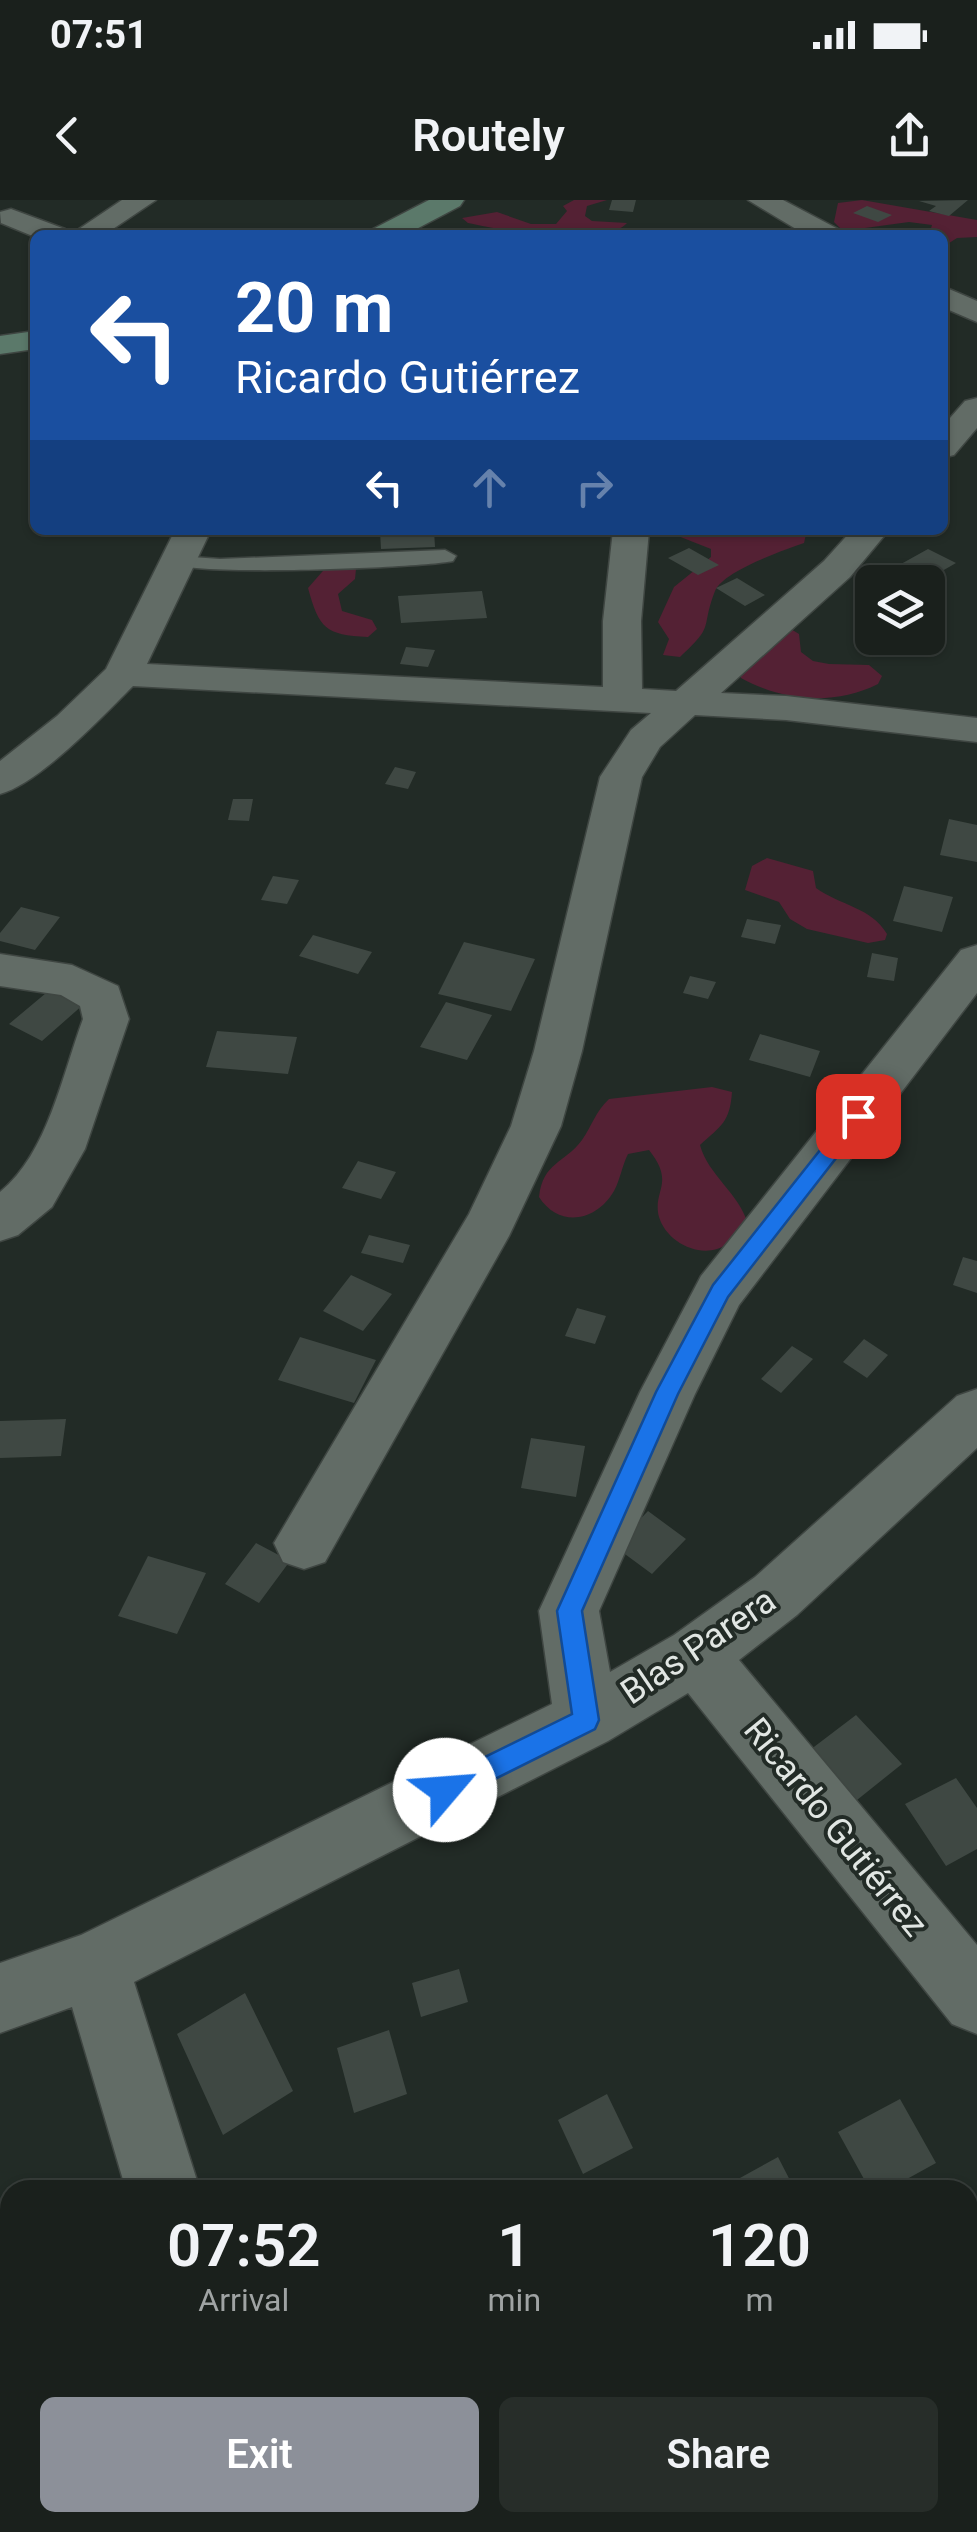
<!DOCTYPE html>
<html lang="en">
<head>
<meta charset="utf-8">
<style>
  :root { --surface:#1a201c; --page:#272d29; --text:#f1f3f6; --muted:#9fa3a3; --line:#383e3b; --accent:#8c9099 }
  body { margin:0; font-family:Roboto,sans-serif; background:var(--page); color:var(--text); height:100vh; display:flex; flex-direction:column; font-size:38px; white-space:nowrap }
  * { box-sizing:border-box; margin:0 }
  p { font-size:32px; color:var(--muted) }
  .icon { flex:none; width:55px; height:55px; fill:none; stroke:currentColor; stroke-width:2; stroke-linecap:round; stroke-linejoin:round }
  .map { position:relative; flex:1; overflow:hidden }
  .drawer { position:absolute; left:0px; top:1980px; width:978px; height:352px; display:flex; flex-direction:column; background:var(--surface); border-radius:30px 30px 0 0; box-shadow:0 2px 8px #0004,0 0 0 2px var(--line) }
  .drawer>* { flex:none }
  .guide { position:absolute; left:30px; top:30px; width:918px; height:305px; border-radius:15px; box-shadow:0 2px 8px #0004,0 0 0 2px var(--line); background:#1a4fa0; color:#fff; overflow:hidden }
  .tools { position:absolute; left:855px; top:365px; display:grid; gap:20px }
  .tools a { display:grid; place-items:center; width:90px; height:90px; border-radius:15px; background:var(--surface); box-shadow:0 2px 8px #0004,0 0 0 2px var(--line); font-size:50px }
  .pin { position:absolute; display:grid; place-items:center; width:85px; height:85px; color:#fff; margin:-42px; border-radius:20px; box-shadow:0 5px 15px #0006 }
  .me { position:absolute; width:110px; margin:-55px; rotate:63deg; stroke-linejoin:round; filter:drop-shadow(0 0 8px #0008) }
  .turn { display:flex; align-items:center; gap:35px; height:210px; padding:0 40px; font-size:45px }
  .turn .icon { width:130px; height:130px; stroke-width:2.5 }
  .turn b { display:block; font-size:70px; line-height:85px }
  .lanes { display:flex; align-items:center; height:95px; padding:0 40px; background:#0003; justify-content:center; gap:50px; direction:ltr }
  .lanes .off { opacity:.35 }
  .eta { display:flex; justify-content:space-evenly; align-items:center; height:170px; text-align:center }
  .eta b { font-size:60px; font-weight:600; line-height:70px }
  .cta { display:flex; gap:20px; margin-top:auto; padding:20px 40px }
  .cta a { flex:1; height:115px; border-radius:15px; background:var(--accent); color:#fff; font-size:40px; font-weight:600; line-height:115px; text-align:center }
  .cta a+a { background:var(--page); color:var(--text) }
  .status { display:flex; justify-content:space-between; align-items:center; height:70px; padding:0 50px; background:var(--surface); direction:ltr }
  .status svg { height:28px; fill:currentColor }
  header { display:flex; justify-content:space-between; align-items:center; height:130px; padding:0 40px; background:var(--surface); font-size:45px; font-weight:600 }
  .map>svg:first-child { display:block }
</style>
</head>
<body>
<div class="status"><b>07:51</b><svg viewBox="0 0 49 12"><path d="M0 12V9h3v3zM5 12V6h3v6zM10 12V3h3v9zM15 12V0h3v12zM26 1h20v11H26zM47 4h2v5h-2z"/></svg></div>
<header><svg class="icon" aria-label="back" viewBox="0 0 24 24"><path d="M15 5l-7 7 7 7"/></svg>Routely<svg class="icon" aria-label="share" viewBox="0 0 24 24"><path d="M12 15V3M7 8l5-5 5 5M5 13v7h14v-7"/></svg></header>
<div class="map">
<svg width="977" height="2332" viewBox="0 0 977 2332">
  <rect width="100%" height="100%" fill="#222b26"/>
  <path fill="#542134" d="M607 0 587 6 585 16 592 21 627 23C599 51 504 30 468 23L462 18 497 12 531 24H556L567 11 563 6 574 0Z
    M862 0 977 20V37L957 38 943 47 942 35H929L932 25 909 22 843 31 834 22 838 3Z
    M673 330H807L804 343C784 350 723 371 715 391 700 430 716 424 680 457L663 455 669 439 658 422 674 387 711 357V349L673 334Z
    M329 364 356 369 355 379 338 394 342 411 372 420 377 429 368 437C325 435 319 428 308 388Z
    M786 426 799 434 801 452 813 461 829 464 869 465 882 476 878 484C834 506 783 501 741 478V469Z
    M767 658 813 671 816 688C841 706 871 707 887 734L885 740 868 743 807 729 790 719 779 702 745 690 752 666Z
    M712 887 732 892C730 922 721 926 700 945 708 975 739 993 748 1024 739 1032 728 1046 717 1049 694 1056 666 1040 659 1017 652 990 676 984 649 950L628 954C622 966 620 980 614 991 596 1022 559 1028 539 997 543 962 564 964 582 940 592 926 595 912 609 899Z
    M977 2109V2332H616L631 2322H968V2115Z"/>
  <path fill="#3f4843" d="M612 0H636L633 12 609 10Z
    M968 0 949 16 929 11 936 6 919 1Z
    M867 6 892 15 878 22 853 13Z
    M434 330 435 347 381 349 380 331Z
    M689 348 719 365 698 375 668 358Z
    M928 349 956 363 930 378 901 364Z
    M737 378 765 395 745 406 716 388Z
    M482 391 487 418 401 423 398 396Z
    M406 447 435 450 428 467 400 464Z
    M395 567 416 572 408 589 385 584Z
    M233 599H253L249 621 228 620Z
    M949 619 977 625V662L940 655Z
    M273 676 299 680 287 704 261 700Z
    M904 686 953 697 942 732 893 721Z
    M21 707 60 717 35 750 0 741V733Z
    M747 719 781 725 775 744 741 737Z
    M313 735 372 752 358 774 299 756Z
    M464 742 535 759 511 811 438 794Z
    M872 753 898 758 894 781 867 777Z
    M690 776 716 782 708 799 683 793Z
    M52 788 84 804 42 841 9 824Z
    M446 802 492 815 467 860 420 847Z
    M217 831 297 837 288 874 206 867Z
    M760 834 820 851 810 877 749 860Z
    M358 961 396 972 381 999 342 988Z
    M369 1035 410 1045 403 1063 361 1053Z
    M963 1057 977 1061V1093L953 1085Z
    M351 1075 392 1094 363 1131 323 1111Z
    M577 1108 606 1116 595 1144 565 1136Z
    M300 1137 376 1160 354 1203 278 1180Z
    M864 1139 888 1155 867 1178 843 1162Z
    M792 1146 813 1159 781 1193 761 1179Z
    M66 1219 61 1256 0 1258V1221Z
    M531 1238 585 1246 576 1297 521 1288Z
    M648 1311 686 1339 652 1374 614 1346Z
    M256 1343 290 1361 259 1403 225 1384Z
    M148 1356 206 1373 177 1434 118 1416Z
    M856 1515 902 1564 852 1604 806 1553Z
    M956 1578 977 1608V1649L946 1666 905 1604Z
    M459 1769 468 1802 421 1817 412 1783Z
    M245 1793 293 1891 223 1935 177 1834Z
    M389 1830 407 1894 354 1913 337 1848Z
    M607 1894 633 1948 583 1974 558 1920Z
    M900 1899 936 1963 887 1990H870L838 1932Z
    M778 1957 795 1990H733L729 1984Z
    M10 2037V2083L2 2086 0 2041Z
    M6 2112 10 2129V2210L0 2215V2115Z
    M372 2322H461L450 2332H375Z"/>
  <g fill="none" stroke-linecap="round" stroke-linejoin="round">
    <g stroke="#3f4642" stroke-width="3">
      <path id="lane" d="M445 350 456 356 453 361C421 368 183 377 167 362L178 356 220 359Z"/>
    </g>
    <g stroke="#3f4642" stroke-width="3">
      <path id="street" d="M122 0H156L104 35H70Z
        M748 0H783L838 29 842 35H806Z
        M11 9 65 29 69 35 35 37 1 23 0 12Z
        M942 86 977 101V122L942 107Z
        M977 198V228L954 255 942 258V227L965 201Z
        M175 330H211L147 464 603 487V421L613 330H649L641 421 642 489 676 491 824 361 852 330H889L850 377 721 493 786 496 977 518V542L786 520 695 515 660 547 642 577 582 851 561 926 509 1036 325 1362 304 1369 283 1362 274 1343 469 1014 511 926 534 851 600 577 631 530 651 513 133 486C102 517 40 583 0 594V561L57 516 106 469Z
        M977 745V793L739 1105 695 1194 599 1411 610 1472 674 1435 755 1377 957 1196 977 1189V1248L797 1415 739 1460 977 1745V1834L952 1824 688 1493 608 1541 134 1782 200 1990H126L72 1807 0 1833V1763L81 1735 552 1504 539 1411 640 1192 701 1076 961 750Z
        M0 754 72 765 118 786 129 819 85 949 52 1007 18 1035 0 1041V992C48 953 62 875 83 819L80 806 61 795 0 786Z
        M977 2033V2113L968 2117V2037Z
        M224 2322H306L309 2332H227Z
        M619 2322H708L704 2332H615Z"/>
    </g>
    <g stroke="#3f4642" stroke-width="3">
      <path id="secondary" d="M429 0H464L460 6 405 35H369L373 29Z
        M35 131V149L0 154V136Z"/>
    </g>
    <use href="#lane" fill="#626c66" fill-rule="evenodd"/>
    <use href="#street" fill="#626c66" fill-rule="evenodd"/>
    <use href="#secondary" fill="#5b796a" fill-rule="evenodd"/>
  </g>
  <path fill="#1a73e8" stroke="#114b97" stroke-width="2.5" d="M858 908 865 911V921L728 1097 678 1194 582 1411 599 1520 595 1529 455 1599 445 1603 436 1599 432 1590 436 1581 572 1514 557 1411 656 1192 713 1085 851 911Z"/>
  <g text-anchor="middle" stroke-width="8" stroke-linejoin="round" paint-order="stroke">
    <g font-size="35" fill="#e1e6e3" stroke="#222b26">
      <text transform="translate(698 1446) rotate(-34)" y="12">Blas Parera</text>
      <text transform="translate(836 1627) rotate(51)" y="12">Ricardo Gutiérrez</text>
    </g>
  </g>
</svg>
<div class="tools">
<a><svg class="icon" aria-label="layers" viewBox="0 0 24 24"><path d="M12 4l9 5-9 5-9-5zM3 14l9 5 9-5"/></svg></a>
</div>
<div class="pin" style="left:858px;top:916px;background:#d93025"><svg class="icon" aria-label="arrive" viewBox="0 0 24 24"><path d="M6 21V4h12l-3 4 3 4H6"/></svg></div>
<svg class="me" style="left:445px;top:1590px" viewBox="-20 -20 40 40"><circle r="19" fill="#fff"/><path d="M0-13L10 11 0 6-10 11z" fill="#1a73e8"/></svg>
<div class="guide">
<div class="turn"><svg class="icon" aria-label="left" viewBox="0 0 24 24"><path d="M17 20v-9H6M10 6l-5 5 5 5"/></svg><div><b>20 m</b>Ricardo Gutiérrez</div></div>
<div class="lanes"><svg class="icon" aria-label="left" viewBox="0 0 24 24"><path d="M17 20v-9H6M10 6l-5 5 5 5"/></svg><svg class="icon off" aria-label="ahead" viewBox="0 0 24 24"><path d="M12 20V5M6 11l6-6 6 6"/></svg><svg class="icon off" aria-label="right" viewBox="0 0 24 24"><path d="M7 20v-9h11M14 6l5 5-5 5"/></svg></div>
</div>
<section class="drawer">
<div class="eta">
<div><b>07:52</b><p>Arrival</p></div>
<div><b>1</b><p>min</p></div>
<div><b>120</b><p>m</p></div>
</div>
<div class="cta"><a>Exit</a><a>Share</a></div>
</section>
</div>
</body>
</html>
